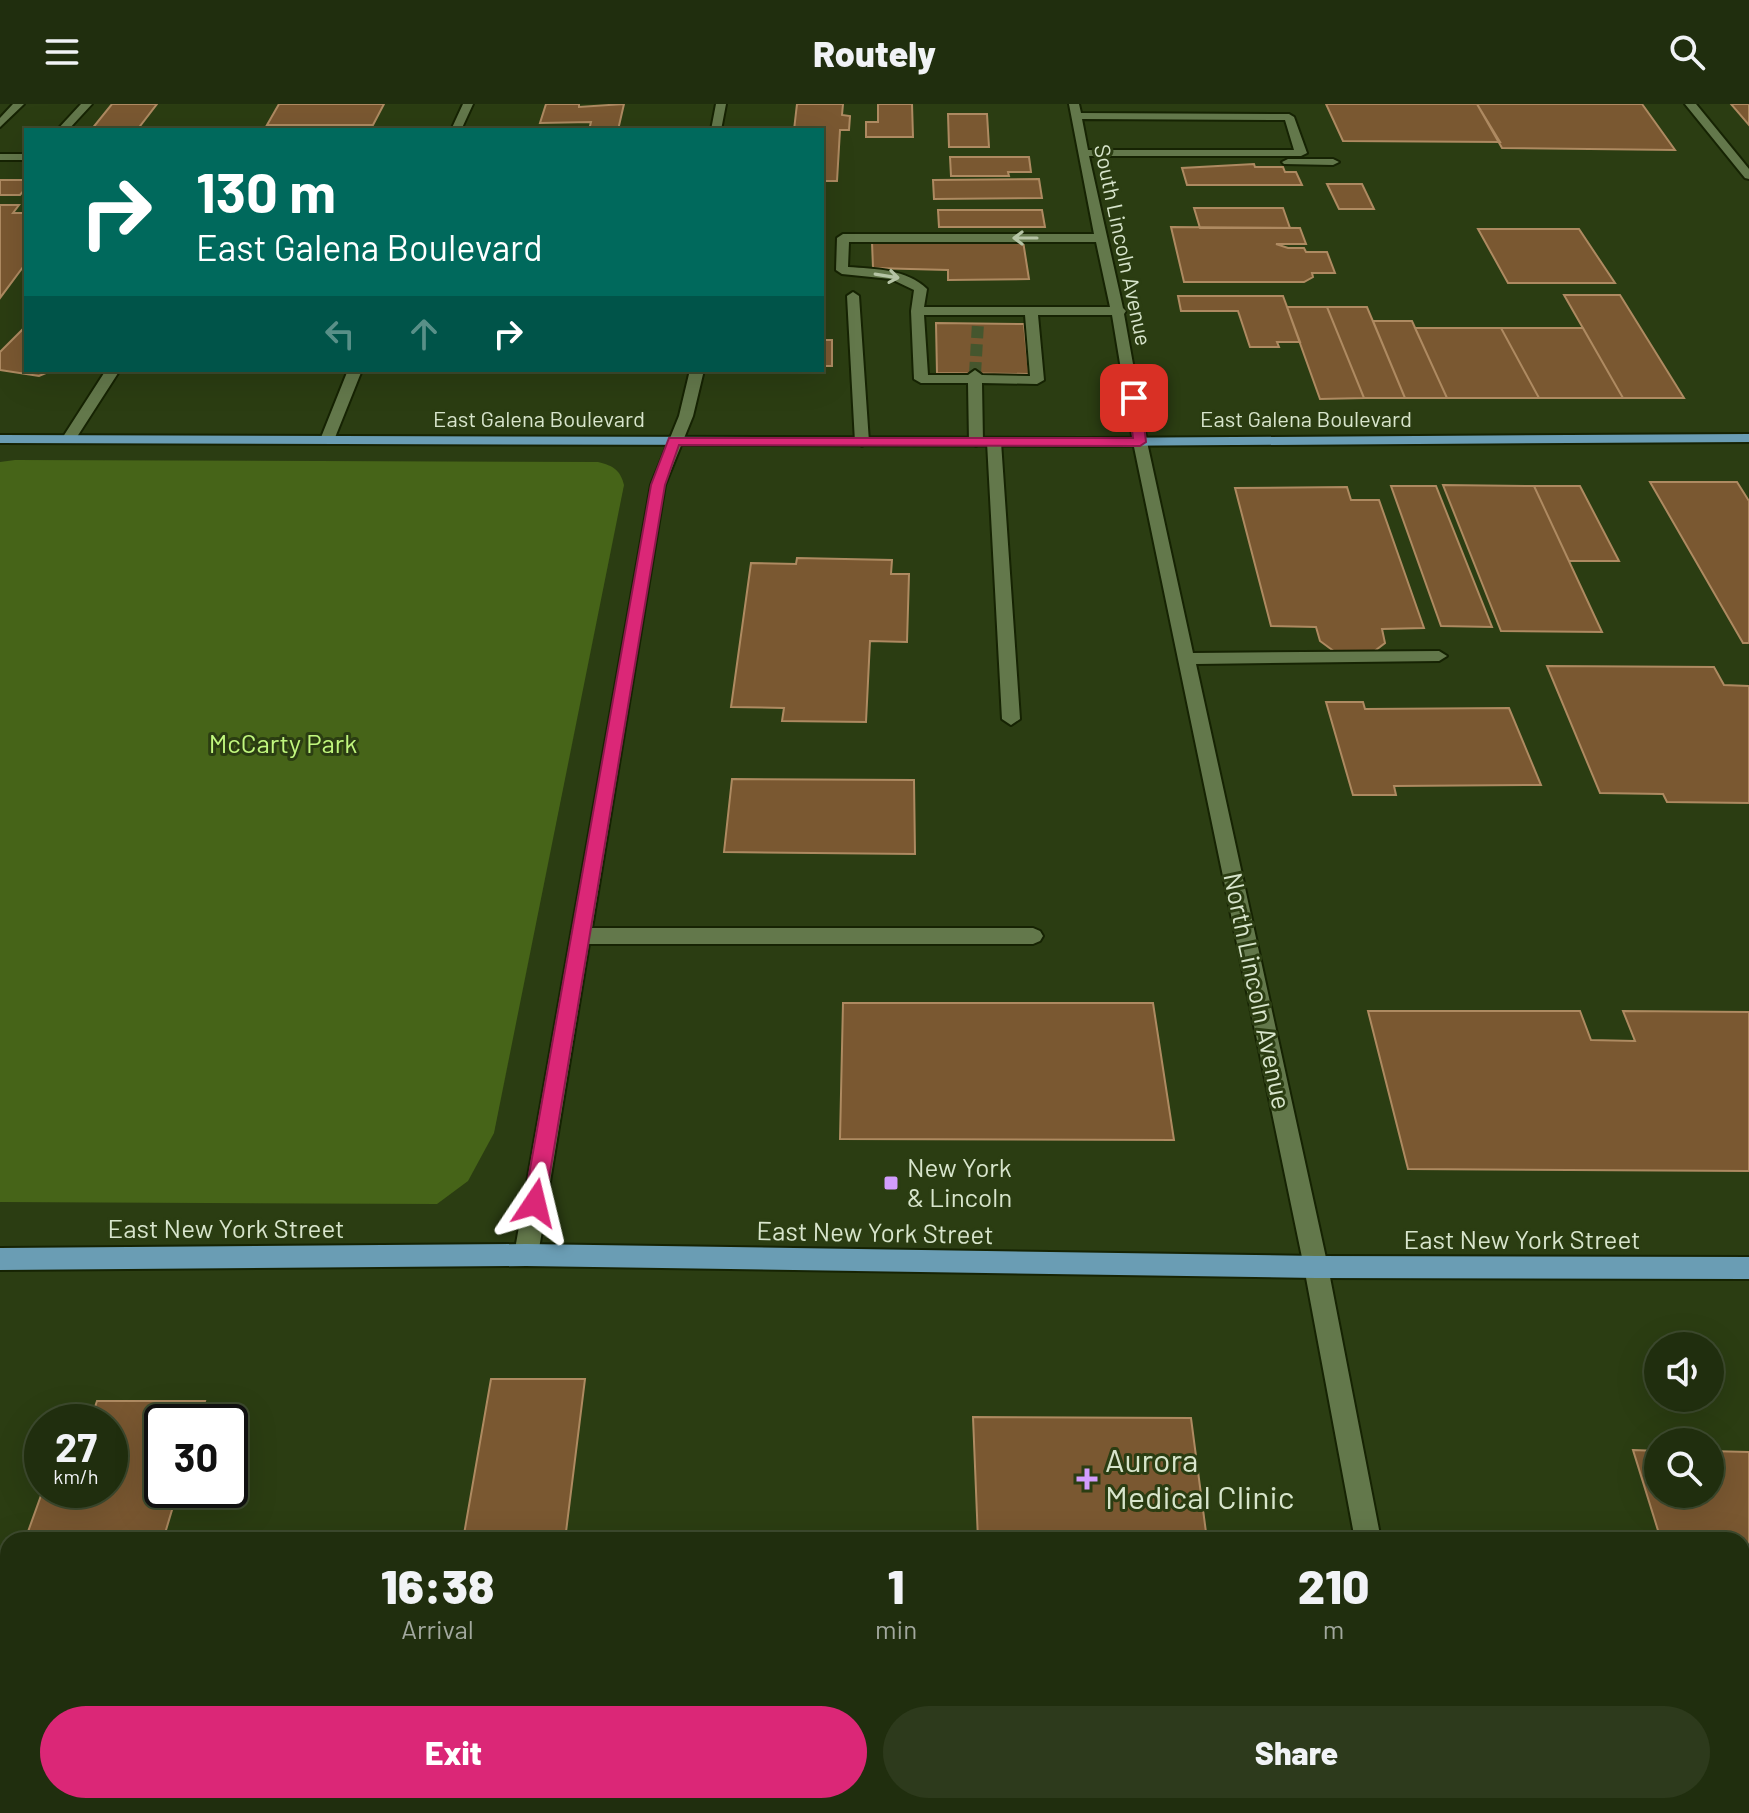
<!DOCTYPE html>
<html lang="en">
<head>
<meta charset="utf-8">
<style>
  :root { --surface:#202e0e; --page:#2d3a1c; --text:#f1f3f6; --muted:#a2a89e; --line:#3d4a2e; --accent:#db2777 }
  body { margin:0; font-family:Barlow,sans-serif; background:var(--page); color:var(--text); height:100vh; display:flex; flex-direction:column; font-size:30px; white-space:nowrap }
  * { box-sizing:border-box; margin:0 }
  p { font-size:26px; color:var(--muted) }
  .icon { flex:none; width:44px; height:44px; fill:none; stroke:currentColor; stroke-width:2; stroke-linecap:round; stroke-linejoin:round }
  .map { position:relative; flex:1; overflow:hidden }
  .details { position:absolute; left:0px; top:1428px; width:1750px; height:282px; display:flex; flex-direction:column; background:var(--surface); border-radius:24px 24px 0 0; box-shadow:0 8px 32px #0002,0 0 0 2px var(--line) }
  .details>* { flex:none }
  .guide { position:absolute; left:24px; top:24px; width:800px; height:244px; border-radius:0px; box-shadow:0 8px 32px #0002,0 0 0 2px var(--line); background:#00695c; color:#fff; overflow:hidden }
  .fabs { position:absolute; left:1644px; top:1228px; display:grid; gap:16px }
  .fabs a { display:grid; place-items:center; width:80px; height:80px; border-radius:50%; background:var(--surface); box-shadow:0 8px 32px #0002,0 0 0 2px var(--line); font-size:40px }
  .speed { position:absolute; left:24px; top:1300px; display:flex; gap:16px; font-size:40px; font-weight:700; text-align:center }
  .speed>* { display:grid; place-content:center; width:104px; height:104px; border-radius:50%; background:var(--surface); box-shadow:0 8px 32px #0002,0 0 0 2px var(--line); line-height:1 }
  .speed small { font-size:20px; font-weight:400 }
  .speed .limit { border:4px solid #111; border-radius:12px; background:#fff; color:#111 }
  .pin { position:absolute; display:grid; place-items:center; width:68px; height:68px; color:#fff; margin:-34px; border-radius:16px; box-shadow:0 4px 12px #0006 }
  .me { position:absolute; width:88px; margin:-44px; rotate:10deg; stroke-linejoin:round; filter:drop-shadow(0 0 6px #0008) }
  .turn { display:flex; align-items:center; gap:28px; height:168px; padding:0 40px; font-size:36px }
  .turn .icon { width:104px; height:104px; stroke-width:2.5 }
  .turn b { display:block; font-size:56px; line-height:68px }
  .lanes { display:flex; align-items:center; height:76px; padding:0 40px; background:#0003; justify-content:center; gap:40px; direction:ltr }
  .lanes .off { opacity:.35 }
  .eta { display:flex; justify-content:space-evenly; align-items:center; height:136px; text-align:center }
  .eta b { font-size:48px; font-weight:800; line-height:56px }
  .button { display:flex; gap:16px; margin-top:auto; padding:16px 40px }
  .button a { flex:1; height:92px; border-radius:48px; background:var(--accent); color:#fff; font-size:32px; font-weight:800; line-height:92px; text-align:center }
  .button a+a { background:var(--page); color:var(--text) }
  header { display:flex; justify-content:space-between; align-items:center; height:104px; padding:0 40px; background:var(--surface); font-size:36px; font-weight:800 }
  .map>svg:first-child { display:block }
</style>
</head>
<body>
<header><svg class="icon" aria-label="menu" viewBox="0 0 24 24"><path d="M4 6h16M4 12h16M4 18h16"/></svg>Routely<svg class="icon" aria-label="search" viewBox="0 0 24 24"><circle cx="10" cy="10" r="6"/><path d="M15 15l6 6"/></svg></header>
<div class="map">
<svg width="1749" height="1709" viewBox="0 0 1749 1709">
  <rect width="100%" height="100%" fill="#2b3d12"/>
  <path fill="#466418" d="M15 356 598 358C614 362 620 366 624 381L494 1029 468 1077 437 1100 0 1098V358Z"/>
  <path fill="#7a5831" stroke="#ae8a61" stroke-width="2" d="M112 0H157L137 26H91Z
    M279 0H384L373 21H267Z
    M546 0H579V3L624 0 618 26H589L591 18 540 19Z
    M797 0H843L842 11 850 12 849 26H840L837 77H822V26H794Z
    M878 0H912L913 33H866V18H878Z
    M1326 0H1477L1500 38 1343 37Z
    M1477 0H1642L1675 46 1502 44Z
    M1731 0H1749V21Z
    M948 10H987L989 43H949Z
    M950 53H1029L1031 68H1008L1009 72H951Z
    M1254 60 1255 63H1283L1285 68H1296L1302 81H1187L1182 64Z
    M1039 75 1042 94 934 95 933 76Z
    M0 76H26V84L20 91H0Z
    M1327 80H1362L1374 105H1339Z
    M0 101H19L13 109H26V159L0 194Z
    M1194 104H1283L1290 124H1200Z
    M938 106H1042L1045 123H939Z
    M1171 123 1300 124 1306 140H1276L1288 144H1304L1306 148H1327L1335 169H1312L1313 173 1304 178H1184Z
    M1478 125H1579L1615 179H1508Z
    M1023 137 1029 175 948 176V166L873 164 872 138Z
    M1564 191H1620L1684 294H1623Z
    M1178 192H1283L1300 238H1277L1279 243H1250L1238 207H1181Z
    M1287 203H1327L1364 294 1320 295Z
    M1327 203H1367L1405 294H1364Z
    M1373 217H1412L1447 294H1405Z
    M936 219 1024 220 1029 270 937 269Z
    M26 222V266H53L39 272 0 266V248Z
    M1415 224H1501L1539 294H1447Z
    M1501 224H1583L1623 294H1539Z
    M822 236H832V262H822Z
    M1650 378H1737L1749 397V539H1743Z
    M1443 381 1534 382 1602 528 1501 527Z
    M1391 382H1436L1492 523 1441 522Z
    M1534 382H1580L1619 457H1569Z
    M1347 383 1351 396H1379L1424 524 1382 525 1385 539 1372 549 1335 548 1320 537 1316 523 1271 522 1235 384Z
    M797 454 892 456 891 470H909L907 538 870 537 866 618 782 617 784 604 731 603 751 459 796 460Z
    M1547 562 1714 563 1724 581 1749 582V699L1667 698 1663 690 1600 689Z
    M1326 598H1363L1365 605 1509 604 1541 681 1394 682 1396 691H1353Z
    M732 675 914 676 915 750 724 748Z
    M843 899H1153L1174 1036 840 1035Z
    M1368 907H1580L1591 936 1635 937 1623 907 1749 908V1067L1408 1065Z
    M491 1275H585L565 1436H463Z
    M97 1297H205L198 1318H162V1386H178L163 1436H25L43 1386H110V1318H90Z
    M973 1313 1191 1314 1207 1436H978Z
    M1633 1346 1658 1347V1390H1710V1347L1749 1348V1512H1742V1436H1661Z
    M371 1702H571L570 1709H369Z
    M773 1702H956L957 1709H773Z"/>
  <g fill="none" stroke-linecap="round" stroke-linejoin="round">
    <path stroke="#45562e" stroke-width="12" stroke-dasharray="12 6" stroke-linecap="butt" d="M975 270 978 219"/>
    <g stroke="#162303" stroke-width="4">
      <path id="minor" d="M13 0H24L0 23V14Z
        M81 0H92L68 26H57Z
        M463 0H473L461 26H451Z
        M716 0H726L721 26H711Z
        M1069 0H1079L1081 9 1289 10 1294 13 1307 49 1301 52H1089L1123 204 1126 207 1124 210 1147 338 1193 549 1439 547 1447 552 1439 557 1196 560 1328 1163 1381 1436H1355L1304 1163 1133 338 1112 211H1038L1044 276 1037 280 982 279 983 338 976 342 969 338 968 279H921L914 275 911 207 914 186 891 175 842 170 836 166 837 134 843 130H1094ZM1082 15 1285 16 1294 46H1088ZM849 138H1096L1110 203H924L927 185C907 165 875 165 848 163ZM924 211H1025L1030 272 982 271 975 266 968 271H928Z
        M1685 0H1696L1749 65V75L1745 74Z
        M0 50H26V56H0Z
        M1288 55H1333L1339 58 1333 61 1284 60 1282 58Z
        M853 188 859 192 869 338 862 342 855 338 847 192Z
        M106 266H120L73 339H63L61 336Z
        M348 266H362L334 336 332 339H322L320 336Z
        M690 266H704L693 312 665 381 592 824H1033L1040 827 1043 832 1040 837 1033 840H589L538 1151 534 1158 526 1162 518 1158 514 1151 651 381 679 312Z
        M994 334 1001 338 1020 615 1011 621 1002 615 987 338Z
        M1405 1702H1435L1436 1709H1406Z"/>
    </g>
    <g stroke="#162303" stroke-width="4">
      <path id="major" d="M1749 330V338L1083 342 0 339V331L1083 334Z
        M526 1140 1316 1152 1749 1153V1175L1316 1174 526 1162 0 1166V1144Z"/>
    </g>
    <use href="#minor" fill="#63784b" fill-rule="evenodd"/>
    <use href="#major" fill="#6a9db4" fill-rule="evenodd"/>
  </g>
  <defs><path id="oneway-shaft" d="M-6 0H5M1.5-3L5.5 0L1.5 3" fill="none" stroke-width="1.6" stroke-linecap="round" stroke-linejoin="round" transform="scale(2)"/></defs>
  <g stroke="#b5c4a5">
    <use href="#oneway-shaft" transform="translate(1025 134) rotate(180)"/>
    <use href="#oneway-shaft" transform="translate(887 172) rotate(9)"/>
  </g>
  <path fill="#db2777" stroke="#8e194d" stroke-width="2" d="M1134 290 1141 294 1146 338 1140 342 679 341 665 381 545 1099 542 1105 535 1108 528 1105 524 1099 651 381 669 334H1133L1128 294Z"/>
  <g fill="#d29dfd" stroke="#2b3d12" stroke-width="3">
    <rect x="883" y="1071" width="16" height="16" rx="4"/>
    <path d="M1083 1363h8v8h8v8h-8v8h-8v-8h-8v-8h8z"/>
  </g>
  <g text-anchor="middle" stroke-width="6" stroke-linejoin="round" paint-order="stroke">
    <g font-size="22" fill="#d8e5cc" stroke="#2b3d12">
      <text transform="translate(1123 141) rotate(78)" y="8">South Lincoln Avenue</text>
      <text x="539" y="323">East Galena Boulevard</text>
      <text x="1306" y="323">East Galena Boulevard</text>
    </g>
    <g font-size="26" fill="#c1f77e" stroke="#2b3d12">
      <text x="283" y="649">McCarty Park</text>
    </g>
    <g font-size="26" fill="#d8e5cc" stroke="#2b3d12">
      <text transform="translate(1257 887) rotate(78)" y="9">North Lincoln Avenue</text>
      <text x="226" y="1134">East New York Street</text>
      <text transform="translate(875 1129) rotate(1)" y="9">East New York Street</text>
      <text x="1522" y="1145">East New York Street</text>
    </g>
    <g font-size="26" fill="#d8e5cc" stroke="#2b3d12" text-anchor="start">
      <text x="907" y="1073">New York<tspan x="907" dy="30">&amp; Lincoln</tspan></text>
    </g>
    <g font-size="32" fill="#d8e5cc" stroke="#2b3d12" text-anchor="start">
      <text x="1105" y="1368">Aurora<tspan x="1105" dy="37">Medical Clinic</tspan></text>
    </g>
  </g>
</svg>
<div class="fabs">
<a><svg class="icon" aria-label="sound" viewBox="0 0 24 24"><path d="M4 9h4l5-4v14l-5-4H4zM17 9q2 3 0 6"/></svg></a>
<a><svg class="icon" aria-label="search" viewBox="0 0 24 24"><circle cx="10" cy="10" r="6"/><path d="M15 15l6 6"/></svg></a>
</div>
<div class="speed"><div>27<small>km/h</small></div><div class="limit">30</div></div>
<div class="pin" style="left:1134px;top:294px;background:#d93025"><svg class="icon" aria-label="arrive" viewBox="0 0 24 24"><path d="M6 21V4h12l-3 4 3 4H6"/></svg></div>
<svg class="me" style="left:535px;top:1099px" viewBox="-20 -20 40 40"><path d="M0-17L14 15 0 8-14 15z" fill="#db2777" stroke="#fff" stroke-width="4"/></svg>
<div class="guide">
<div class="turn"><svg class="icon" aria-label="right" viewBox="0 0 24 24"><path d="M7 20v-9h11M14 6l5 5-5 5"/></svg><div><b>130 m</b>East Galena Boulevard</div></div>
<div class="lanes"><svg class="icon off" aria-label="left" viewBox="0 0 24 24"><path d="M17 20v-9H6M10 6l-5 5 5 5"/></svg><svg class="icon off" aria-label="ahead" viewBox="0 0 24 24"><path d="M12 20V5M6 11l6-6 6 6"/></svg><svg class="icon" aria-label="right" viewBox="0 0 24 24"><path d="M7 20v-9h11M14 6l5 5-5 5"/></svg></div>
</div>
<section class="details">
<div class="eta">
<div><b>16:38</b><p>Arrival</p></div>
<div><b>1</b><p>min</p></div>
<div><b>210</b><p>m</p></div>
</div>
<div class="button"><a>Exit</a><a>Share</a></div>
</section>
</div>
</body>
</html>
